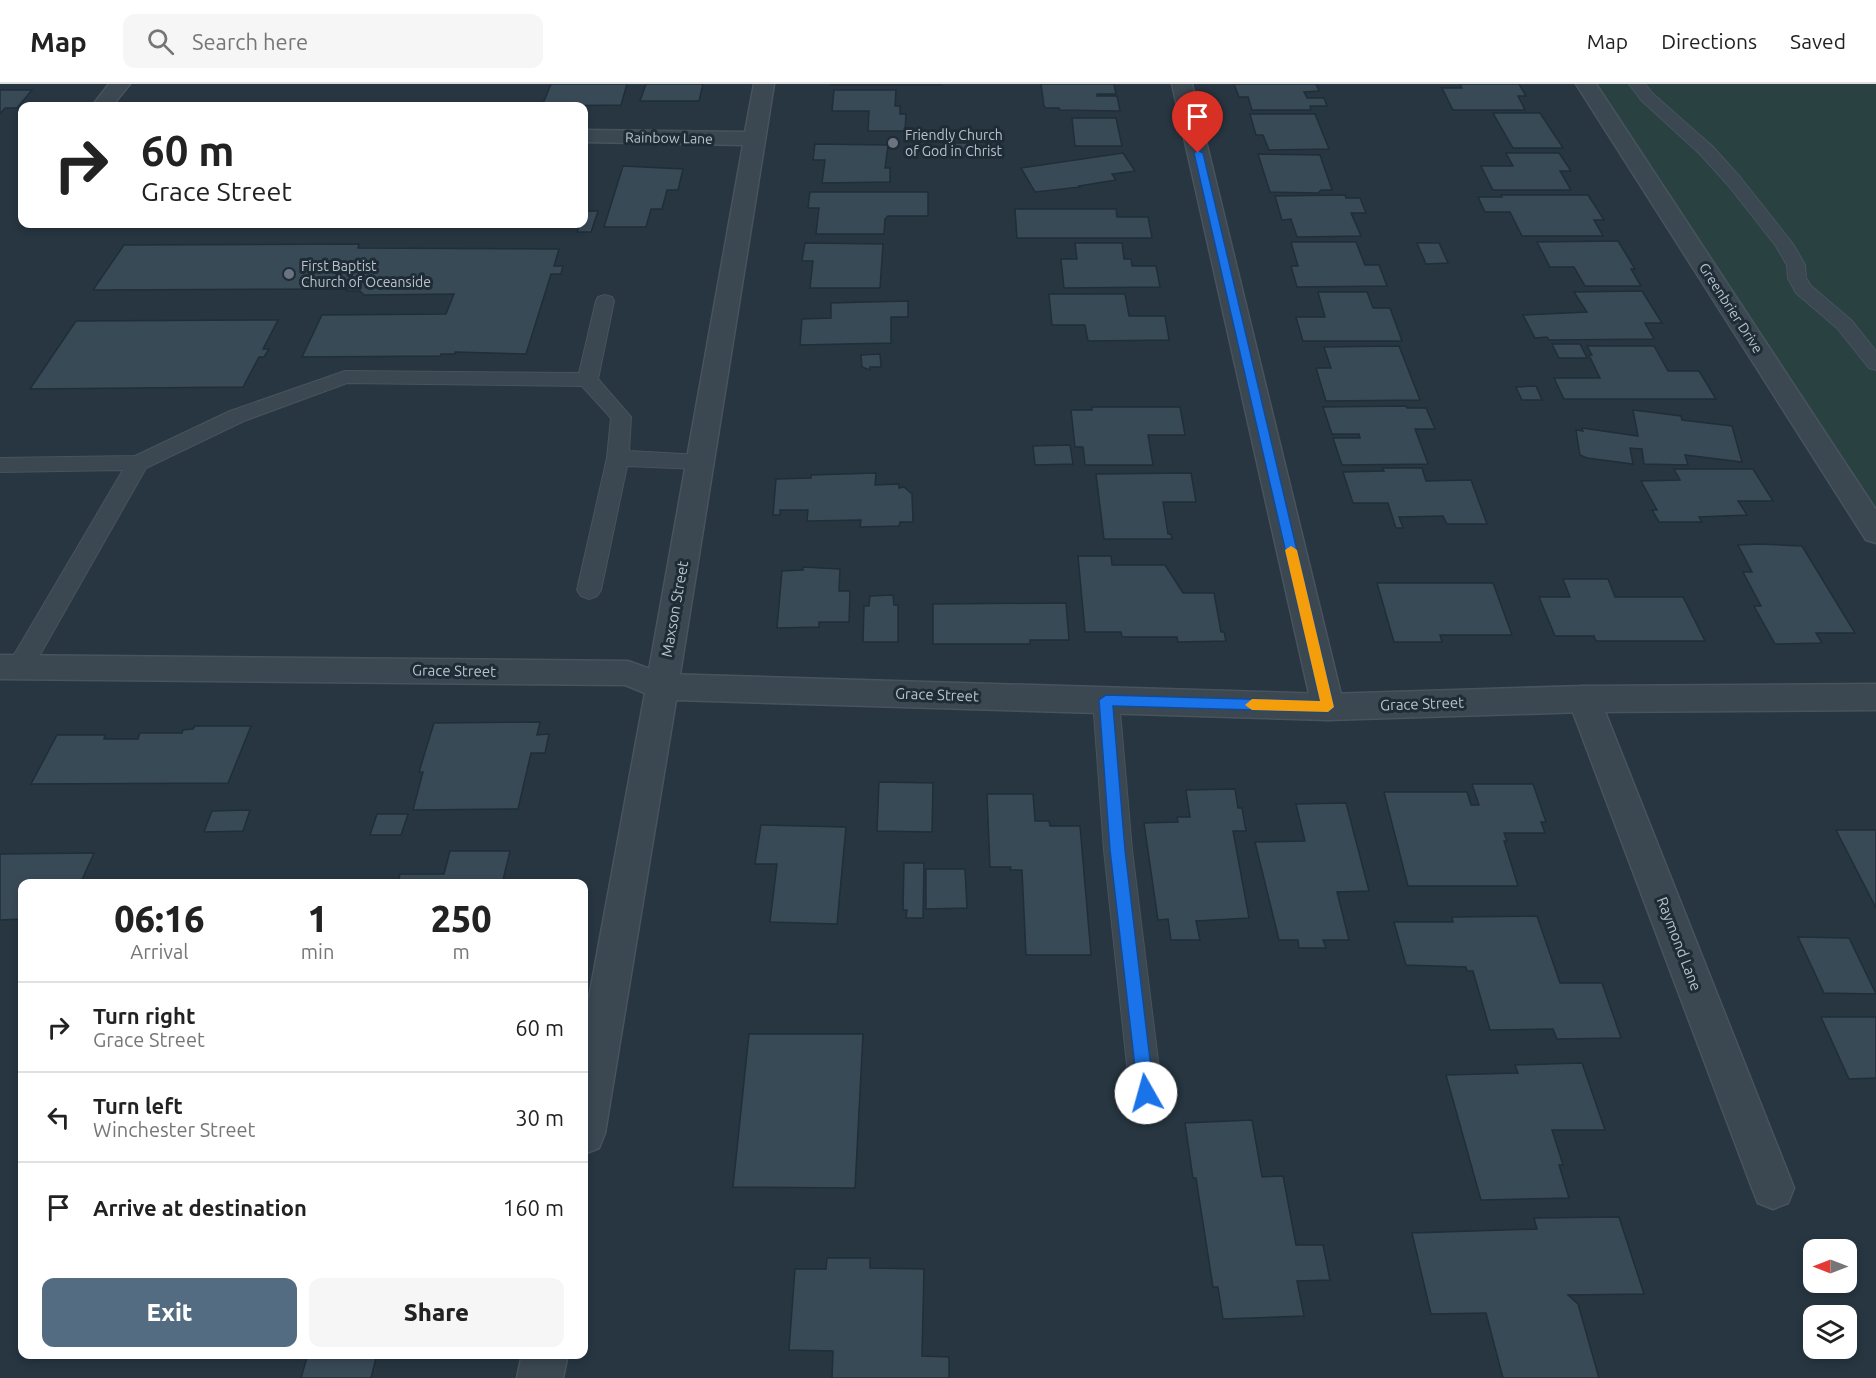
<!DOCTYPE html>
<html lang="en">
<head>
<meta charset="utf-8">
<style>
  :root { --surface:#fff; --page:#f6f6f6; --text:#222; --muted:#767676; --line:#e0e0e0; --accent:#546c81 }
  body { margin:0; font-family:Ubuntu,sans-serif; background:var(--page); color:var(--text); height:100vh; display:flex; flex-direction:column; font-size:22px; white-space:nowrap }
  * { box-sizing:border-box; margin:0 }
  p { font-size:20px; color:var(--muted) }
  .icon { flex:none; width:33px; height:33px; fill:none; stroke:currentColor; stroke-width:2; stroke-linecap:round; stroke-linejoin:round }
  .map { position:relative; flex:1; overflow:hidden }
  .side { position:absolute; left:18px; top:795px; width:570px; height:480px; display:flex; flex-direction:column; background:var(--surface); border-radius:12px; box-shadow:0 3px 9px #0003 }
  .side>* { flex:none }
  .banner { position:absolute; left:18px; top:18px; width:570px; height:126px; border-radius:12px; box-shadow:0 3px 9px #0003; background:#fff; color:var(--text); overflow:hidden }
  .needle { width:39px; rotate:270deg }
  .tools { position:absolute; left:1803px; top:1155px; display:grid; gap:12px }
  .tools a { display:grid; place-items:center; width:54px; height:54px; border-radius:12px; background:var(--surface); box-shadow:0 3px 9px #0003; font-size:30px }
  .pin { position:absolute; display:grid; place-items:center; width:51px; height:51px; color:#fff; margin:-62px -26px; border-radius:50% 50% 50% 0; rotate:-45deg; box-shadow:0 0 6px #0007 }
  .pin .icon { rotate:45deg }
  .me { position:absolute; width:66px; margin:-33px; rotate:353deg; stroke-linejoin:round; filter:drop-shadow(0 0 4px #0008) }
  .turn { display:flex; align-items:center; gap:21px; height:126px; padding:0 24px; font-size:27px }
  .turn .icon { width:78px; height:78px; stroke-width:2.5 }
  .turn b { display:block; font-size:42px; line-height:51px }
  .eta { display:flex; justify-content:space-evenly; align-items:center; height:102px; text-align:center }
  .eta b { font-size:36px; font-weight:800; line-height:42px }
  .primary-button { display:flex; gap:12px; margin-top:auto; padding:12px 24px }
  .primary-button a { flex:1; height:69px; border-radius:12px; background:var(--accent); color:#fff; font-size:24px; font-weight:800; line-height:69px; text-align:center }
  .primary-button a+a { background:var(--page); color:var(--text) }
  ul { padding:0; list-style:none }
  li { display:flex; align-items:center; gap:18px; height:90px; padding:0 24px; border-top:2px solid var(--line) }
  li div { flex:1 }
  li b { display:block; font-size:22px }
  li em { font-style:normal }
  header { display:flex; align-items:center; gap:36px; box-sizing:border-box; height:84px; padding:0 30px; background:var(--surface); border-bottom:2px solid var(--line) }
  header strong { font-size:28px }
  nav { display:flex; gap:33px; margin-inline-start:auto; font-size:21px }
  .search { width:420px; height:54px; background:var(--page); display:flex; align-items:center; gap:15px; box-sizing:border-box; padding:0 21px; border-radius:12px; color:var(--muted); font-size:22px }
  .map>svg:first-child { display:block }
</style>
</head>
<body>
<header>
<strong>Map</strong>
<div class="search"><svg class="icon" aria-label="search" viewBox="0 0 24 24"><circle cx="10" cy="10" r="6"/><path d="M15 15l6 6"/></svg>Search here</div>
<nav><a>Map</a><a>Directions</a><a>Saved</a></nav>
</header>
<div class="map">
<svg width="1876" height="1294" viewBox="0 0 1876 1294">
  <rect width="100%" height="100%" fill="#273641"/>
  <path fill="#294241" d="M1586 0H1876V450Z"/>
  <path fill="#394a57" stroke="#212e38" stroke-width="1.5" d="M551 0H627L621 21 542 22Z
    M646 0H703L699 17H640Z
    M831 0H942V1H831Z
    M1041 0H1114L1116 10H1097V12H1117L1120 27 1060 26 1059 24H1046L1044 22Z
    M1234 0H1316L1319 7 1304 8 1307 14H1324L1327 22H1310L1311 26H1252L1248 13H1239Z
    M1460 0H1519L1526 12H1518L1525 26H1453L1442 4H1462Z
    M0 6H32L17 24H5L0 30Z
    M834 6H896L895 22H900V30H906L905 47H868L869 27H832Z
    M1493 29H1540L1563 64H1513Z
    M1250 30H1315L1329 65 1269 66 1263 51H1256Z
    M1072 34H1116L1122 62H1075Z
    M947 59H967V69H947Z
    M815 60 888 61 885 84H890V98L822 99 825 76H813Z
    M1123 69 1135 87 1112 90 1116 96 1079 102 1080 103 1035 108 1021 84Z
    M1506 69H1559L1571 87H1560L1571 106H1493L1481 82H1513Z
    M1258 70 1320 71 1332 106H1321L1318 109 1270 108Z
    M623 82 683 85 678 106H667L662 125H651L646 143H604Z
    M810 108H928V132H888L885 135 884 150H816L819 124H808Z
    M1345 111 1346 114H1360L1366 129H1351L1361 152 1297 153 1291 135 1282 136 1275 112Z
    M1501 111H1588L1604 136H1594L1603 152H1522L1510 128H1485L1478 113H1502Z
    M1015 125H1116L1117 133H1148L1152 154H1017Z
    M584 127H598L591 148H577L580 140H584Z
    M1618 157 1635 185H1631L1641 202H1585L1574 183H1550L1537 158Z
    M1291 158H1356L1365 181H1379L1387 202 1297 203 1291 182H1298Z
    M805 159 883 160 880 204H810L813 177H802Z
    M1075 159H1122L1124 175H1131L1132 182H1156L1160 203 1064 204 1061 175H1077Z
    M1417 159H1439L1448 179 1426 180Z
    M359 160 358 164 559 165 554 182H563L561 190H551L526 270 455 268V270H441L440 272 302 273 322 231 446 230 454 210 364 211 360 207H347L348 205 93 206 124 161Z
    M1642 207 1662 239H1645L1654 255 1549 256 1547 253 1535 254 1523 231 1587 228 1574 208Z
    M1318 208H1367L1373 224H1390L1402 257H1303L1296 233H1325Z
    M1049 210H1125L1129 232H1165L1169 256 1088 257 1085 241H1052Z
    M908 217V233H891V259L800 261 802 235 831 234V219Z
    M278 236 263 265H269L264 273H259L243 303 30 305 76 237Z
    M1552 260H1580L1587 274H1559Z
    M1399 262 1420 316 1326 317 1316 284H1331L1324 263Z
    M1587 262H1654L1668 287H1699L1716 315H1564L1554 294H1600L1589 271H1592Z
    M880 270 881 283H870V286L862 283 861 271Z
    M1536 302 1542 316H1522L1516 303Z
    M1406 322 1407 324H1426L1435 345H1415L1428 380 1342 381 1333 354H1360L1359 350H1332L1323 323Z
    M1092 323H1180L1185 351H1148L1153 381H1085L1083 363H1075L1071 326H1092Z
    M1633 326 1681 332 1682 336 1732 342 1742 378 1685 371 1688 381 1644 380 1642 365 1630 364 1633 380 1587 374 1580 371 1576 346 1583 347 1582 344 1638 352Z
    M1070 361 1073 380 1035 381 1033 362Z
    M1382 384H1422L1426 397 1471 396 1487 440H1447L1443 432 1399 433 1403 444H1396L1388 419H1353L1343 388 1384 387Z
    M1674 385H1753L1773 417H1738L1747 431 1699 433 1702 438H1659L1652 426H1657L1641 397 1680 396Z
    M876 389 875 401 899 400V404L904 403 912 410 913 438H900L899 442 860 443 861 436 807 437 808 426H780V431H773L776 395 811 394V391Z
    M1191 389 1196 418H1163L1168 450H1171L1172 455H1104L1096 390Z
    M1759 460 1802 462 1855 549H1816L1822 559 1775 560 1754 522H1761L1743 488H1752L1738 461Z
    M1078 472H1111L1112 481H1165L1183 509H1214L1221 548H1224L1226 557 1178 558 1177 553H1122L1121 548H1085Z
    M803 483 840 485 839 507H850L849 538H819V543L777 544 782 487 803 486Z
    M1563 495H1608L1615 513H1683L1705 557H1596L1594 552H1555L1539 513H1570Z
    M1377 499H1493L1512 551H1440L1442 558H1394Z
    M893 511 894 521H898V558H863L864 522H869L870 512Z
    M1066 519 1069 556H1030V560H933V520Z
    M540 638 537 651 549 650 545 669H531L518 725 413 726 423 688H419L434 639Z
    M195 642H251L228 699 31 700 57 651H105L104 655H138L140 649H182L183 646 193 645Z
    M879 698 933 699 932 748 877 747Z
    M1472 700H1533L1546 738H1541L1545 749H1504L1507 757H1504L1518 802H1408L1384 708H1467L1471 721H1479Z
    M1235 705 1238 724H1242L1246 747H1233L1249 834 1196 837 1200 856H1171L1168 835 1158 836 1144 739 1178 738 1177 733H1190L1186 706Z
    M987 710H1033L1035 737H1049L1050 742H1080L1091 871H1026L1022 786H1010L1011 783H990Z
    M1346 719 1369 807 1337 808 1349 856H1323L1326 864H1299L1298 856H1279L1255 758 1305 757 1296 720Z
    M250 726 243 747 204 748 212 727Z
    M377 730H408L401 751H370Z
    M761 741 846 743 837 840 770 838 777 780H755Z
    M1836 746H1876V824Z
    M450 767H510L502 800H398L400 790H444Z
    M94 769 80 800H22V835L0 836V770Z
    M904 779H924L923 834H906L907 826H903Z
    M926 785H965L967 824 926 825Z
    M1537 832 1560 899H1602L1621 954 1557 955 1553 945 1490 946 1473 887H1467L1466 883 1406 881 1394 838H1453L1452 833Z
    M1798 853 1849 854 1876 910 1824 909Z
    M1821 933H1876V994L1849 995Z
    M749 950H863L855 1104 733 1103Z
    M1582 979 1605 1046H1552L1563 1081H1559L1569 1114 1481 1116 1446 991 1518 989 1515 981Z
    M1252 1036 1262 1093 1283 1092 1296 1161H1323L1330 1196 1297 1197 1304 1232 1223 1235 1218 1203H1213L1196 1094H1193L1185 1039Z
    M1619 1133 1644 1210 1568 1211 1578 1220 1599 1294H1503L1486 1229 1431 1230 1412 1149 1537 1145 1534 1134Z
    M827 1174H870V1184L924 1185 922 1272 949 1273V1294H832L833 1267 789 1266 795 1185H826Z
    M308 1270H377L371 1294H301Z"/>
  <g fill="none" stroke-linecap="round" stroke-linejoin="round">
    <g stroke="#48535d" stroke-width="2">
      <path id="service" d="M1629 0H1645L1653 10 1712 62 1740 93 1793 160 1805 181 1806 194 1811 202 1851 236 1876 267V286L1869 284 1837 244 1796 209 1788 194 1787 181 1776 162 1728 101 1700 70 1641 16Z
        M605 211 612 213 614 217 598 295 631 333 629 367 700 371 708 373 711 378 708 383 700 385 627 382 601 506 597 512 589 515 581 512 577 506 607 374 611 334 582 302 347 299 244 337 146 384 29 590 20 593 11 590 8 583 11 576 123 386 0 388V374L135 372 230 327 345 287 579 289 596 217 598 213Z
        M1106 606 1115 609 1119 616 1132 766 1162 1009 1157 1020 1146 1024 1135 1020 1130 1009 1104 766 1093 616 1097 609Z"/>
    </g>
    <g stroke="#48535d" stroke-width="3">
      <path id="minor" d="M109 0H130L112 22H92Z
        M754 0H774L678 603 673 612 662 616 651 612 646 603 743 61 584 58V46L745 48Z
        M1172 0H1192L1344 623 1339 632 1328 636 1317 632 1312 623Z
        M1584 602 1595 606 1600 615 1794 1104 1788 1119 1773 1125 1758 1119 1752 1104 1568 615 1573 606Z"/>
    </g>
    <g stroke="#48535d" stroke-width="3">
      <path id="tertiary" d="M1576 0H1596L1876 426V459L1866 456Z
        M0 571 628 577 664 590 1328 610 1584 602 1876 600V626L1584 628 1328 636 676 616 605 1049 599 1064 584 1070V941L645 609 625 601 0 595Z
        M522 1270H568L563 1294H517Z"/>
    </g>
    <use href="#service" fill="#3b4751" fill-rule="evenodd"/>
    <use href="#minor" fill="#3b4751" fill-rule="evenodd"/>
    <use href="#tertiary" fill="#3b4751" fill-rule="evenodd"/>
  </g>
  <path fill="#1a73e8" stroke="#114b97" stroke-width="1.5" d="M1198 66 1203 69 1334 623 1328 628 1113 622 1125 766 1154 1009 1152 1015 1146 1017 1140 1015 1138 1009 1110 766 1099 616 1106 611 1320 617 1194 69Z"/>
  <path fill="#f59e0b" d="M1291 462 1297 466 1334 623 1328 628 1252 626 1245 621 1252 615 1320 617 1285 466Z"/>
  <g fill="#6b7280" stroke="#1f2c36" stroke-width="2">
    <circle cx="893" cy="59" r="6"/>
    <circle cx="289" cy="190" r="6"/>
  </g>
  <g text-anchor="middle" stroke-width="6" stroke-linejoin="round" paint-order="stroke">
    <g font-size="14" fill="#b8c2cb" stroke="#1f2c36" text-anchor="start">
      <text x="905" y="56">Friendly Church<tspan x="905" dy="16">of God in Christ</tspan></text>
      <text x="301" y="187">First Baptist<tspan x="301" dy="16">Church of Oceanside</tspan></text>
    </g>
    <g font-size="14" fill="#b8c2cb" stroke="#1f2c36">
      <text transform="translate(669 54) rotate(1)" y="5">Rainbow Lane</text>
      <text transform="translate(1731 224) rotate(57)" y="5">Greenbrier Drive</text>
    </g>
    <g font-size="15" fill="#b8c2cb" stroke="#1f2c36">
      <text transform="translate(675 525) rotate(-80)" y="5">Maxson Street</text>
      <text transform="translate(454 587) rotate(1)" y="5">Grace Street</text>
      <text transform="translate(937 611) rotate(2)" y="5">Grace Street</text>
      <text transform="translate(1422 620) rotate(-2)" y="5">Grace Street</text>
      <text transform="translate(1679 860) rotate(69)" y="5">Raymond Lane</text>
    </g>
  </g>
</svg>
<div class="tools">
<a><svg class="needle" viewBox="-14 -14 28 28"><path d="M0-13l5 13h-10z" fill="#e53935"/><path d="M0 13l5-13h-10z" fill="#767676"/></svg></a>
<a><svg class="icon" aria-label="layers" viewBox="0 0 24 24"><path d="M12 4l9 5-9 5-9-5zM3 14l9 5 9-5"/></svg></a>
</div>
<div class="pin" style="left:1198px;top:69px;background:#d93025"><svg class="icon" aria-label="arrive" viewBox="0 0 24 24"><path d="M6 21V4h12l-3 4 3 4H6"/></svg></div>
<svg class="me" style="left:1146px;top:1009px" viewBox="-20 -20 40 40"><circle r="19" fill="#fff"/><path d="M0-13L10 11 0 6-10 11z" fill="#1a73e8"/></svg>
<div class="banner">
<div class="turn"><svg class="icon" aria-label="right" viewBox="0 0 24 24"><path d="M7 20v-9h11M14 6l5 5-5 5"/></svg><div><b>60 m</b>Grace Street</div></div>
</div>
<section class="side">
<div class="eta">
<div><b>06:16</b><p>Arrival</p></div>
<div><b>1</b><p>min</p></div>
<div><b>250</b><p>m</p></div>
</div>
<ul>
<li><svg class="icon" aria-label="right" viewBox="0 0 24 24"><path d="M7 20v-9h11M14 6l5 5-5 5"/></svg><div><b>Turn right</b><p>Grace Street</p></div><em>60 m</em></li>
<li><svg class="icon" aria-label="left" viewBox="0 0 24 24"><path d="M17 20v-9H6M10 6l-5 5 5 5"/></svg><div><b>Turn left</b><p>Winchester Street</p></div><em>30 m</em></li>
<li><svg class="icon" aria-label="arrive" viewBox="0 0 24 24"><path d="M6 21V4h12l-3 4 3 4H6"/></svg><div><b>Arrive at destination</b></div><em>160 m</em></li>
</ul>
<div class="primary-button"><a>Exit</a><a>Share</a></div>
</section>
</div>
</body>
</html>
